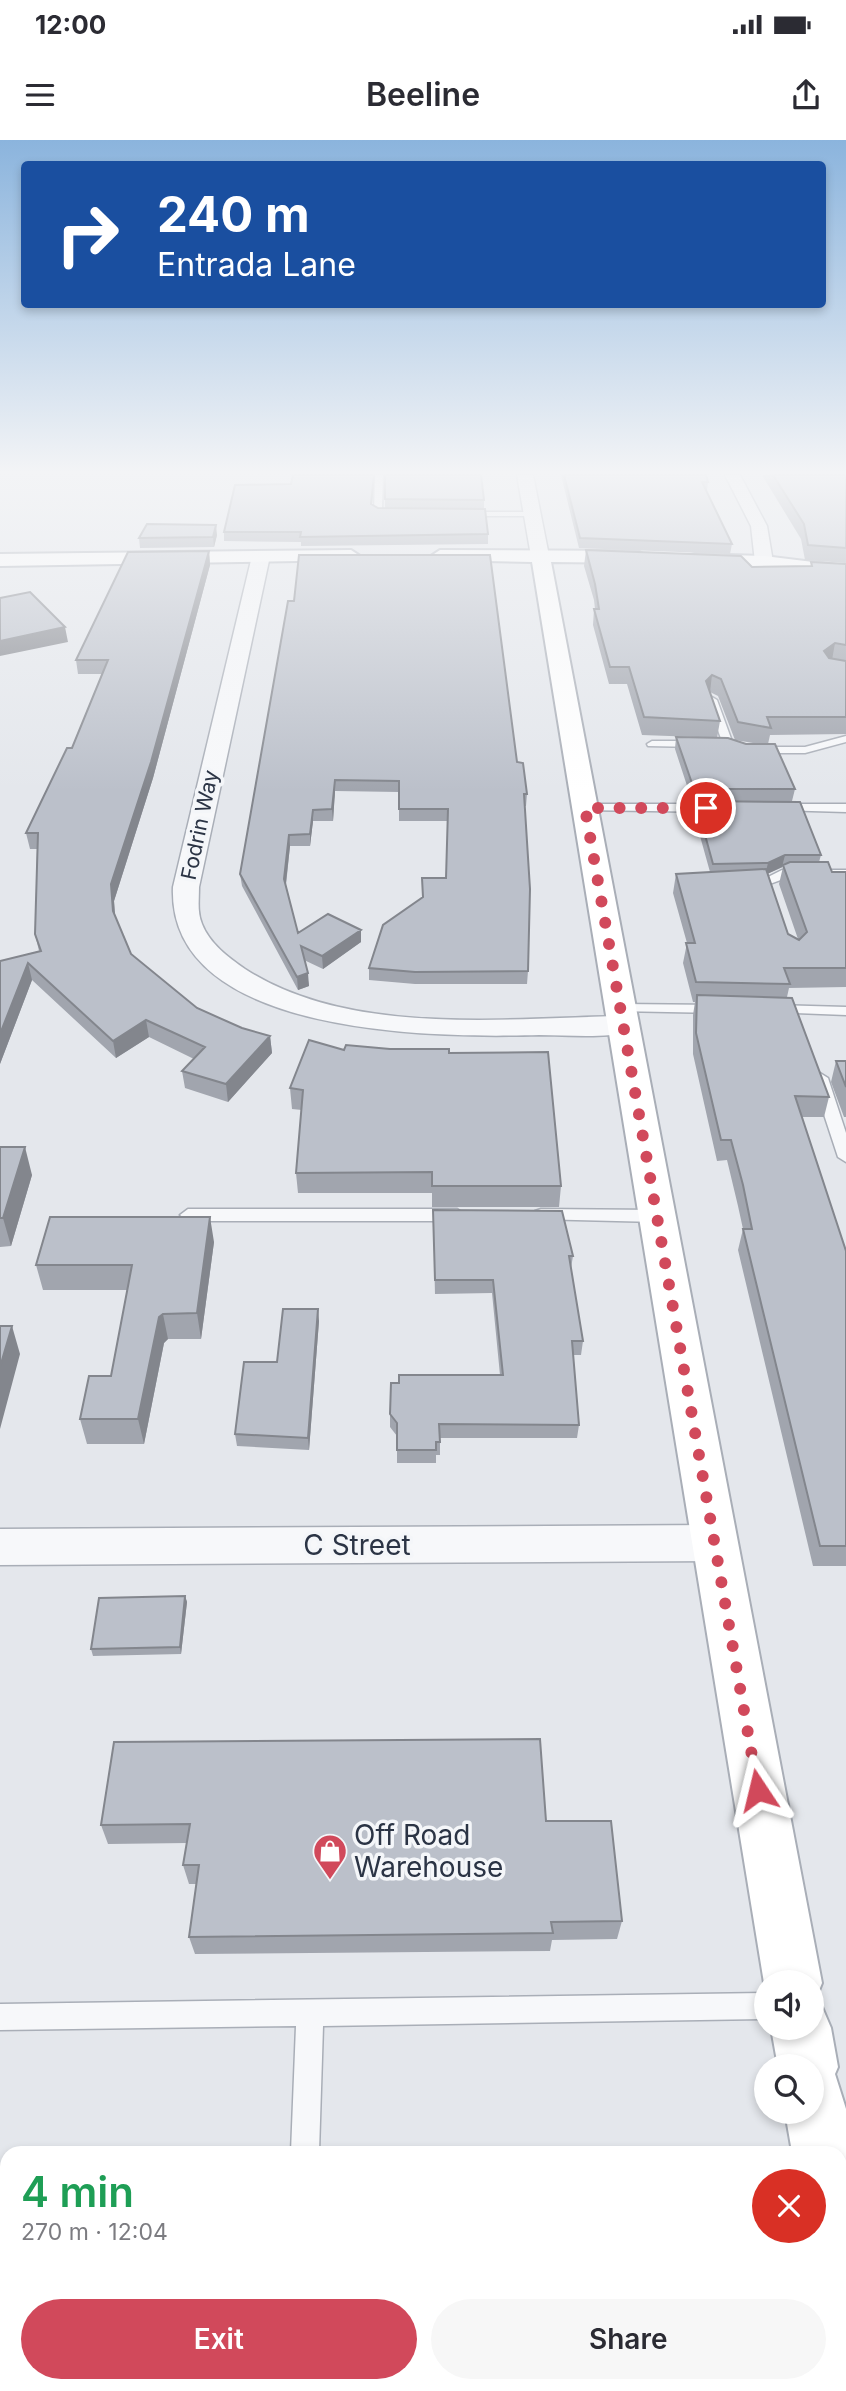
<!DOCTYPE html>
<html lang="en">
<head>
<meta charset="utf-8">
<style>
  :root { --surface:#fff; --page:#f7f7f7; --text:#2b2b33; --muted:#7c7c81; --accent:#d1495b }
  body { margin:0; font-family:Inter,sans-serif; background:var(--page); color:var(--text); height:100vh; display:flex; flex-direction:column; font-size:26px; white-space:nowrap }
  * { box-sizing:border-box; margin:0 }
  p { font-size:23px; color:var(--muted) }
  .icon { flex:none; width:38px; height:38px; fill:none; stroke:currentColor; stroke-width:2; stroke-linecap:round; stroke-linejoin:round }
  .map { position:relative; flex:1; overflow:hidden }
  .side { position:absolute; left:0px; top:2006px; width:847px; height:247px; display:flex; flex-direction:column; background:var(--surface); border-radius:21px 21px 0 0; box-shadow:0 4px 10px #0003 }
  .side>* { flex:none }
  .top-card { position:absolute; left:21px; top:21px; width:805px; height:147px; border-radius:7px; box-shadow:0 4px 10px #0003; background:#1a4fa0; color:#fff; overflow:hidden }
  .controls { position:absolute; left:754px; top:1830px; display:grid; gap:14px }
  .controls a { display:grid; place-items:center; width:70px; height:70px; border-radius:50%; background:var(--surface); box-shadow:0 4px 10px #0003; font-size:35px }
  .pin { position:absolute; display:grid; place-items:center; width:60px; height:60px; color:#fff; margin:-30px; border:4px solid #fff; border-radius:50%; box-shadow:0 2px 7px #0007 }
  .me { position:absolute; width:77px; margin:-38px; rotate:350deg; stroke-linejoin:round; filter:drop-shadow(0 0 5px #0008) }
  .turn { display:flex; align-items:center; gap:24px; height:147px; padding:0 21px; font-size:32px }
  .turn .icon { width:91px; height:91px; stroke-width:2.5 }
  .turn b { display:block; font-size:49px; line-height:60px }
  .round { display:grid; place-items:center; flex:none; width:74px; height:74px; border-radius:37px; background:var(--page) }
  .overview { display:flex; align-items:center; justify-content:space-between; height:119px; padding:0 21px }
  h1 { font-size:42px; font-weight:600; line-height:52px; color:#1e9e55 }
  .cta { display:flex; gap:14px; margin-top:auto; padding:14px 21px }
  .cta a { flex:1; height:80px; border-radius:42px; background:var(--accent); color:#fff; font-size:28px; font-weight:600; line-height:80px; text-align:center }
  .cta a+a { background:var(--page); color:var(--text) }
  .status { display:flex; justify-content:space-between; align-items:center; height:49px; padding:0 35px; background:var(--surface); direction:ltr }
  .status svg { height:19px; fill:currentColor }
  header { display:flex; justify-content:space-between; align-items:center; height:91px; padding:0 21px; background:var(--surface); font-size:32px; font-weight:600 }
  .map>svg:first-child { display:block }
</style>
</head>
<body>
<div class="status"><b>12:00</b><svg viewBox="0 0 49 12"><path d="M0 12V9h3v3zM5 12V6h3v6zM10 12V3h3v9zM15 12V0h3v12zM26 1h20v11H26zM47 4h2v5h-2z"/></svg></div>
<header><svg class="icon" aria-label="menu" viewBox="0 0 24 24"><path d="M4 6h16M4 12h16M4 18h16"/></svg>Beeline<svg class="icon" aria-label="share" viewBox="0 0 24 24"><path d="M12 15V3M7 8l5-5 5 5M5 13v7h14v-7"/></svg></header>
<div class="map">
<svg width="846" height="2251" viewBox="0 0 846 2251">
  <rect width="100%" height="100%" fill="#e4e7ec"/>
  <g fill="none" stroke-linecap="round" stroke-linejoin="round">
    <g stroke="#a9aeb7" stroke-width="3">
      <path id="lane" d="M375 335H383L382 371H398V375L374 373Z
        M462 372H532L536 374 532 376H459Z
        M712 557 717 560 733 604 732 606 723 604 707 560Z
        M846 596V602L805 613H755L749 610 755 607H805Z
        M652 601H697L702 604 697 607 648 606 647 604Z
        M585 664H718L724 668 718 672 581 670V666Z
        M781 664H846V672L777 670V666Z
        M782 730H846V738C827 738 808 737 789 738 775 739 759 755 742 742L748 738H766Z
        M621 864 719 865 726 869 719 873 616 871 614 868Z
        M775 865 846 867V875L770 872 768 869Z
        M820 933 828 938 846 993V1022L838 1017 812 938Z
        M188 1069H457L465 1075 457 1081H188L180 1075Z
        M541 1069 657 1070 665 1076 657 1082 535 1079 533 1075 535 1071Z
        M766 1853V1879L323 1886 319 2012H291L296 1886 0 1890V1864Z
        M278 2245H310V2251H278Z"/>
    </g>
    <g stroke="#a9aeb7" stroke-width="3">
      <path id="street" d="M517 335H533L549 416 546 420 540 421 531 416Z
        M725 335H740L767 386 773 422 770 426H758L755 422 751 386Z
        M261 411 270 416 199 747C199 760 197 772 202 784 210 804 228 817 245 829 350 897 504 878 624 876L634 879 638 885 634 891C604 899 569 895 539 895 437 898 167 897 173 747L252 416Z
        M714 1385 729 1390 735 1403 729 1416 714 1421 0 1425V1389Z"/>
    </g>
    <g stroke="#a9aeb7" stroke-width="4">
      <path id="secondary" d="M351 410 360 416 358 420 0 426V414Z
        M440 410 638 411 647 417 638 423 551 422 822 1843 814 1863 822 1867 831 1888 838 1927 835 1934 846 1969V2033L840 2036V2012H792L785 1972H812V1927H778L771 1888H812V1843H766V1849L764 1843 532 422 433 420 431 416Z
        M695 414 764 416 846 426V438L764 428 688 424 685 420 688 416Z
        M840 2076 846 2079V2176L840 2174Z"/>
    </g>
    <use href="#lane" fill="#f7f8fa" fill-rule="evenodd"/>
    <use href="#street" fill="#f7f8fa" fill-rule="evenodd"/>
    <use href="#secondary" fill="#fff" fill-rule="evenodd"/>
  </g>
  <path fill="#a1a5ae" fill-rule="evenodd" d="M293 335H375L372 364 378 368H385V335L484 360V369L488 394V404L301 406V402L224 401V392L291 344Z
    M561 335H706L708 342 707 351 732 404 730 414 579 408Z
    M762 335H846V423L805 420 801 399Z
    M217 395 214 407 140 408 139 398Z
    M586 410 752 427 811 426V422L846 424V594L770 595 768 604 795 649 792 661H709L821 715 819 722 832 732H846V847L789 848 787 857 829 957 824 977H802L846 1111V1426H813L738 1110 743 1089 738 1066 727 1020 717 1021 693 914V875L695 862H693L683 823 687 803 673 753 676 734 710 732 700 696 701 690 696 673 698 661H692L675 609 676 597H697L642 595 627 544H609L593 485 594 469H595L594 460 584 426ZM710 552 718 556 735 600 759 604H746L717 598 720 581ZM783 727 779 744 798 799 788 794 767 734Z
    M209 411 210 425 153 638 114 761 115 776 131 814 197 868 242 888 270 896 272 913 228 962 185 948 182 931 194 919 149 897 116 918 32 840 0 924V821L39 811 35 794 37 709H30L26 693 72 608 102 534H78L76 520Z
    M288 461 517 622 527 654 526 666H525L528 831 527 844H415L369 840V828L423 757 422 738H446L448 681H399V652L335 651 333 681H313L310 706H290L286 745 298 793 361 790V802L323 829 304 820 309 846 298 850 242 746 240 734Z
    M390 909 449 913 561 1046 559 1067H432V1053H298L296 1033 302 970 292 969 290 948 344 910Z
    M836 921H846V977H844L831 942Z
    M0 1007 32 1035 11 1106 0 1107Z
    M433 1070 573 1116 571 1128 583 1201 581 1215H573L579 1285 577 1298H440V1315H436V1323H397V1296L390 1287V1274L500 1235 492 1153 435 1154Z
    M214 1102 201 1199H168L164 1203 144 1304H87L80 1279 111 1236 127 1150H43L36 1125Z
    M319 1181 309 1310 237 1306 235 1294 277 1222Z
    M185 1456 187 1462 181 1514 93 1516 91 1509Z
    M546 1681 622 1781 617 1799 552 1800 550 1811 195 1814 189 1797 196 1744H189L183 1725 187 1703 108 1704 101 1685Z"/>
  <path fill="#83868d" d="M216 385 217 395 214 407 213 397Z
    M209 411 210 425 153 638 114 761 116 788 113 771 111 744Z
    M65 487 68 502 0 516V501Z
    M835 503 832 520 820 528 824 511Z
    M712 535 710 552 706 541Z
    M335 640V651L333 681 332 669Z
    M313 670V681L310 706V694Z
    M289 695 290 706 285 751 284 739Z
    M785 715 782 727 765 735 768 723Z
    M361 790V802L323 829 322 816Z
    M28 823 32 840 0 924V894Z
    M308 833 309 846 298 850 297 837Z
    M146 880 149 897 116 918 113 901Z
    M270 896 272 913 228 962 226 944Z
    M25 1007 32 1035 11 1106 3 1078Z
    M210 1077 214 1102 201 1199 197 1173Z
    M318 1169 319 1181 309 1310 308 1298Z
    M163 1174 168 1199 164 1203 144 1304 138 1279 159 1177Z
    M12 1186 20 1214 0 1289V1227Z
    M185 1456 187 1462 181 1514 180 1507Z"/>
  <path fill="#bbc0ca" stroke="#83868d" stroke-width="2" d="M293 335H374L371 364 378 368 485 369 488 394 300 397 301 392H224L235 345 291 344Z
    M385 335H481L484 360 385 359Z
    M564 335H706L708 342H702L732 404 580 398Z
    M773 335H846V408L808 405 804 384Z
    M147 384 216 385 213 397 139 398Z
    M586 410 741 416 752 427 812 426 811 422 846 424V505L835 503 824 511 829 518 846 521V577H767L771 588 738 582 721 539 712 535 706 541 720 581 644 577 629 527H610L594 469H599L595 444Z
    M209 411 151 622 111 744 113 771 131 814 197 868 242 888 270 896 226 944 182 931 205 907 146 880 113 901 28 823 0 894V821L41 811 35 794 38 693H26L67 608H72L108 520H76L128 412Z
    M299 415H490L517 622 523 623 527 654H524L530 749 528 831 415 832 369 828 383 785 423 757 422 738H446L448 669H399V641L335 640 332 669 313 670 310 694 289 695 284 739 298 793 328 774 361 790 322 816 301 806 308 833 297 837 240 734 288 461H294Z
    M30 452 65 487 0 501V458Z
    M676 597 728 598 746 604H775L795 649H694Z
    M698 661 800 662 821 715H785L768 723 713 724 702 684H705Z
    M790 722H828L832 732H846V828H784L790 844 696 842 686 803H695L676 734 766 729 788 794 799 800 807 792 783 725Z
    M697 855 792 858 829 957 795 956 846 1111V1406H820L743 1089H752L743 1045 731 1000H721L696 893Z
    M309 900 344 910 346 905 390 909H449V913L548 912 561 1046H432V1032L296 1033 303 950 290 948Z
    M836 921H846V947Z
    M0 1007H25L3 1078H0Z
    M433 1070 562 1071 573 1116H569L583 1201H572L579 1285 439 1284 440 1302H436V1310H397V1283L390 1274 391 1243H399V1235H503L493 1140H435Z
    M50 1077H210L197 1173 163 1174 159 1177 138 1279H80L89 1236H111L132 1125H36Z
    M283 1169H318L308 1298 235 1294 244 1222H277Z
    M0 1186H12L0 1227Z
    M185 1456 180 1507 91 1509 99 1458Z
    M540 1599 546 1681H611L622 1781 551 1782 553 1793 189 1797 199 1725H183L190 1684 101 1685 114 1602Z"/>
  <linearGradient id="sky" x2="0" y2="1"><stop stop-color="#8bb4dd"/><stop offset="0.51" stop-color="#f3f4f6"/><stop offset="1" stop-color="#f3f4f6" stop-opacity="0"/></linearGradient>
  <rect width="846" height="651" fill="url(#sky)"/>
  <g fill="none" stroke-linecap="round" stroke-linejoin="round">
    <path stroke="#d1495b" stroke-width="12" stroke-dasharray="0 21.6" d="M706 668H585L758 1650"/>
  </g>
  <defs>
    <g id="shop-pin" transform="scale(1.75)"><path d="M0 17L-7.5 6A9.5 9.5 0 1 1 7.5 6Z" fill="#d1495b" stroke="#f4f6f9"/><path d="M-5-2.5h2.3a2.7 3.5 0 0 1 5.4 0H5L5.5 6h-11ZM-1.5-2.5h3a1.5 2.3 0 0 0-3 0Z" fill="#fff"/></g>
  </defs>
  <g fill-rule="evenodd">
    <use href="#shop-pin" x="330" y="1711"/>
  </g>
  <g text-anchor="middle" stroke-width="7" stroke-linejoin="round" paint-order="stroke">
    <g font-size="21" fill="#2b3445" stroke="#f4f6f9">
      <text transform="translate(200 685) rotate(-78)" y="7">Fodrin Way</text>
    </g>
    <g font-size="28" fill="#2b3445" stroke="#f4f6f9">
      <text x="357" y="1415">C Street</text>
    </g>
    <g font-size="28" fill="#2b3445" stroke="#f4f6f9" text-anchor="start">
      <text x="354" y="1705">Off Road<tspan x="354" dy="32">Warehouse</tspan></text>
    </g>
  </g>
</svg>
<div class="controls">
<a><svg class="icon" aria-label="sound" viewBox="0 0 24 24"><path d="M4 9h4l5-4v14l-5-4H4zM17 9q2 3 0 6"/></svg></a>
<a><svg class="icon" aria-label="search" viewBox="0 0 24 24"><circle cx="10" cy="10" r="6"/><path d="M15 15l6 6"/></svg></a>
</div>
<div class="pin" style="left:706px;top:668px;background:#d93025"><svg class="icon" aria-label="arrive" viewBox="0 0 24 24"><path d="M6 21V4h12l-3 4 3 4H6"/></svg></div>
<svg class="me" style="left:758px;top:1650px" viewBox="-20 -20 40 40"><path d="M0-17L14 15 0 8-14 15z" fill="#d1495b" stroke="#fff" stroke-width="4"/></svg>
<div class="top-card">
<div class="turn"><svg class="icon" aria-label="right" viewBox="0 0 24 24"><path d="M7 20v-9h11M14 6l5 5-5 5"/></svg><div><b>240 m</b>Entrada Lane</div></div>
</div>
<section class="side">
<div class="overview"><div><h1>4 min</h1><p>270 m · 12:04</p></div><a class="round" style="background:#d93025;color:#fff"><svg class="icon" aria-label="close" viewBox="0 0 24 24"><path d="M6 6l12 12M18 6L6 18"/></svg></a></div>
<div class="cta"><a>Exit</a><a>Share</a></div>
</section>
</div>
</body>
</html>
